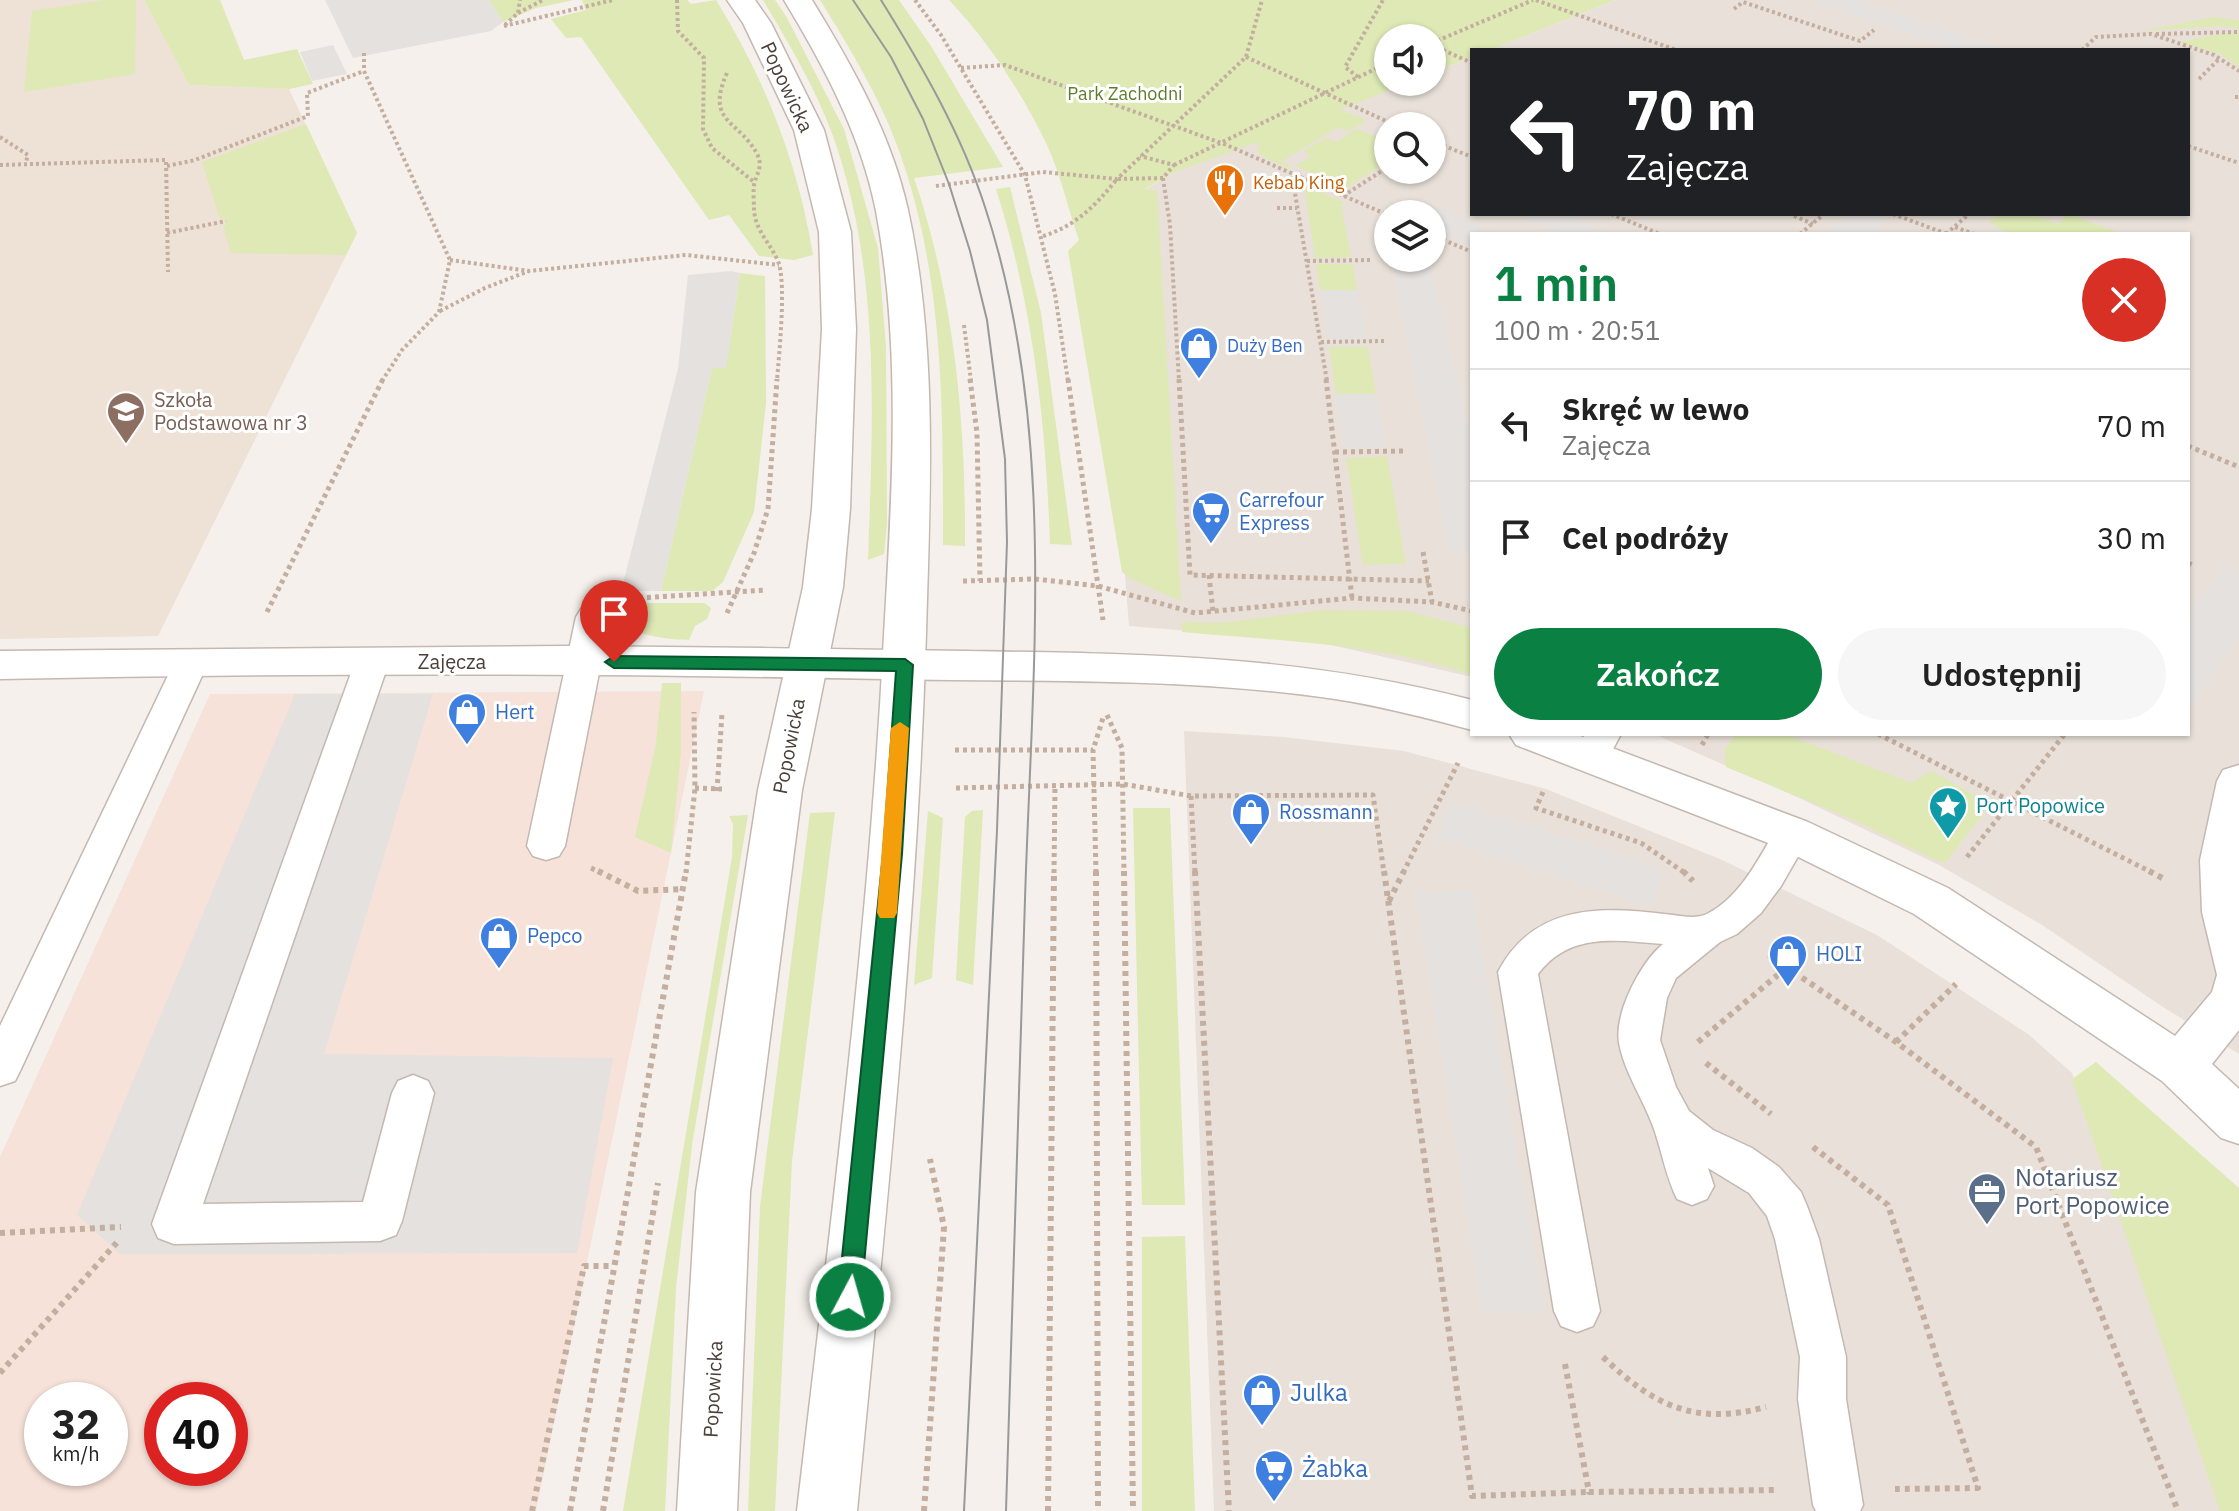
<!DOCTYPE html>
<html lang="pl">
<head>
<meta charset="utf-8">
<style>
  :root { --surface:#fff; --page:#f6f6f6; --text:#222; --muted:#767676; --line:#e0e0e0; --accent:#0b8043 }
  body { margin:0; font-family:"IBM Plex Sans",sans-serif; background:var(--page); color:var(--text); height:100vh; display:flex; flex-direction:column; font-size:30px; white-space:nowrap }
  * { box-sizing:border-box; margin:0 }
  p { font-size:26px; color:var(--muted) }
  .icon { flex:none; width:44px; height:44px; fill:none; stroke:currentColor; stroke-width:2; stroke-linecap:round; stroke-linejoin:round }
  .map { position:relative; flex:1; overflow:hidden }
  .drawer { position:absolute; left:1470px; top:232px; width:720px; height:504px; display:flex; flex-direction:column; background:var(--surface); border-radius:0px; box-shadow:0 2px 6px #0004 }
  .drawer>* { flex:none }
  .banner { position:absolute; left:1470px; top:48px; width:720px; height:168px; border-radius:0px; box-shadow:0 2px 6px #0004; background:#202124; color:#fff; overflow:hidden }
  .fabs { position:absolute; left:1374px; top:24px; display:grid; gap:16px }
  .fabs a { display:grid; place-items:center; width:72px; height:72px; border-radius:50%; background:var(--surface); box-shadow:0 2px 6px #0004; font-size:40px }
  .speed { position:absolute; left:24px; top:1382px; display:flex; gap:16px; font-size:40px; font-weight:700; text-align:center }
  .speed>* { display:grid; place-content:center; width:104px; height:104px; border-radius:50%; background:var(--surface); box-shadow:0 2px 6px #0004; line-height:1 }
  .speed small { font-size:20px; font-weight:400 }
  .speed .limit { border:12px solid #d22; background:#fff; color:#111 }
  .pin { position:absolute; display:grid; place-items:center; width:68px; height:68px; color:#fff; margin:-82px -34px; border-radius:50% 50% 50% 0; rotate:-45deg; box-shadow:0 0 8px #0007 }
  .pin .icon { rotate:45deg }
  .me { position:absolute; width:88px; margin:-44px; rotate:6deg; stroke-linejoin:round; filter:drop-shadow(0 0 6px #0008) }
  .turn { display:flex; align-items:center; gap:28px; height:168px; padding:0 24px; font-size:36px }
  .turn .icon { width:104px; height:104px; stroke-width:2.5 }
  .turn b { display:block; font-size:56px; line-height:68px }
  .round { display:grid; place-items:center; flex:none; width:84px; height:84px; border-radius:42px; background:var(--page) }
  .summary { display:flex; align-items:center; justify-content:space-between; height:136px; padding:0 24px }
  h1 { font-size:48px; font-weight:600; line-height:60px; color:var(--accent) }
  .cta { display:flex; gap:16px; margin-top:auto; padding:16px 24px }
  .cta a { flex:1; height:92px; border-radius:48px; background:var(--accent); color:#fff; font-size:32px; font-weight:600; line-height:92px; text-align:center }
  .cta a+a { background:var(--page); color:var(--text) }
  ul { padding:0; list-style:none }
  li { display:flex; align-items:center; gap:24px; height:112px; padding:0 24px; border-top:2px solid var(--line) }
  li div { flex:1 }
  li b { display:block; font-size:30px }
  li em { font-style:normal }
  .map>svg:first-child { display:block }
</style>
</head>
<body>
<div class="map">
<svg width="2239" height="1511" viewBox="0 0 2239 1511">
  <rect width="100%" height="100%" fill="#f5f0eb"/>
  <path fill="#e9e1d9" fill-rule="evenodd" d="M1615 0H2239V1054L2163 1007 2042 925 1939 865 1797 797 1654 734H2188V234H1472V677L1318 642 1129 626 1105 319 1114 208 1173 173 1410 82H1432V73L1472 57V214H2188V50H1490ZM1388 126H1432V170H1388ZM1388 214H1432V258H1388Z
    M1184 731 1284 737 1404 751 1546 789 1720 859 1877 935 2028 1034 2072 1073 2225 1511H1214Z"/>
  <path fill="#f6e2d8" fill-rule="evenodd" d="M704 691 536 1511H0V1157L210 694ZM42 1400H110V1468H42ZM162 1400H230V1468H162Z"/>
  <path fill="#eee1d6" d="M0 0H144L189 85 289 89 357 233 158 636 0 639Z"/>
  <path fill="#dee9b5" d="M105 0H136L135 74 24 92 32 11Z
    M144 0H220L244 60 297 49 313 84 289 89 189 85Z
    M489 0H574L536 8 503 22Z
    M582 0H687L691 4 716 0C765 79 798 163 813 255L794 260 759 256 729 215 709 220 581 37 566 38 551 19 586 10Z
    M763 0H775L786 16 844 129 878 248 886 347 887 524 884 554 868 560C873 419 881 271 833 136 815 87 789 44 763 0Z
    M820 0H899L931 46 1003 167 914 178C954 296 966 421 965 546L943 545C943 404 945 256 888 123 869 80 845 40 820 0Z
    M949 0H1615L1490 50H1472V57L1432 73V38H1388V82H1410L1340 110 1367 120 1349 131 1338 127 1282 161 1292 166 1288 168 1259 155 1257 142 1173 173 1145 189 1157 191 1181 601 1131 579 1122 572 1068 251 1079 240C1068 209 1061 175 1047 145 1022 93 989 42 949 0Z
    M2213 17 2239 20V29L2222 26 2140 31Z
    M2227 33 2239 34V67L2220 54 2178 42Z
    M306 124 357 233 346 255 231 253 223 226 226 225 225 218 220 219 202 162Z
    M1357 129 1388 141V161L1346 188 1295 166 1311 156 1303 151 1326 138 1337 142Z
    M1304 184 1345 203 1341 205 1351 257 1315 258Z
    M1010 187 1041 313 1072 545 1050 544C1046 423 1033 305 996 189Z
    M1998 214H2040L2038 217 2058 224 2068 214 2123 234H2011L1989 223Z
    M1316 264H1353L1357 290H1320Z
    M740 273 765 276 766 403 754 512 723 582 712 591H661L712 368 726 367Z
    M1329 347H1368L1376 394H1336Z
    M1387 456 1406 564 1363 565 1346 458Z
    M631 603H704L711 608 707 619 695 626 689 640C670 640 615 635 617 609Z
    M1322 610 1406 611 1472 628V675C1379 643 1279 641 1182 632V622L1222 623Z
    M662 683H681V752L671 853 635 837 656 744Z
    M1735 734H1785L1912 783 1931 771 1991 804 1945 863 1935 860 1847 817 1726 767 1724 751Z
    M1133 808H1170L1185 1205H1142Z
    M983 810 973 985 956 980 965 817 972 811Z
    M928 811 943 818 932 978 914 985Z
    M835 812 792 1161 775 1511H748L760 1207 766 1158 810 813Z
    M748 815 692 1145 676 1288 665 1511H623L732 857 733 824 729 816Z
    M2096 1062 2239 1188V1511H2220L2072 1079Z
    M1185 1236 1195 1511H1142V1237Z"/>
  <path fill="#e4e1df" d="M325 0H489L503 22 491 31 353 58Z
    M1821 0H1854L2007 50H1960L1818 3Z
    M333 45 347 74 312 81 300 52Z
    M1437 207 1499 234H1472V246L1432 229V214H1427Z
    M1513 214H1566L1615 234H1560Z
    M1849 214H1868L1887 221 1872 234H1824Z
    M1391 258H1429L1472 447V550L1449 551Z
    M731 271 740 273 726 368H712L661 591H621L678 369 688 275Z
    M1320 290H1357L1366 338 1330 339Z
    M1336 394H1376L1385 447 1345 448Z
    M2225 568 2239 574V637L2188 709V614Z
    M295 694H433L324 1054 613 1058 577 1253 120 1254 77 1215Z
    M1452 802 1663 869 1652 906 1435 837Z
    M1471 891 1545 1313 1482 1312 1416 893Z"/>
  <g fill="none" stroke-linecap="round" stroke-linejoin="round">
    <g stroke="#c4b8b1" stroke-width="3">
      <path id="service" d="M593 606 605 609 610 617 565 846 559 856 546 860 533 856 527 846 576 617 581 609Z
        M372 650 384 654 389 662 203 1204 363 1202 392 1093 398 1081 413 1075 428 1081 434 1093 402 1221 396 1235 380 1241 174 1244 158 1238 152 1224 355 662 360 654Z
        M191 651 203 655 208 663 21 1069 15 1081 0 1086V1026L174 663 179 655Z
        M1585 734H1621L1604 766 1591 770 1578 766 1573 757Z
        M1792 820 1805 824 1811 834 1781 886 1761 913 1737 934 1720 942 1676 978 1667 998 1660 1040 1676 1087 1689 1111 1713 1130 1752 1148 1779 1167 1801 1192 1807 1206 1819 1239 1846 1357V1399L1863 1505 1860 1511H1816L1813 1505 1798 1399 1800 1357 1775 1239 1767 1216 1749 1193 1708 1168 1714 1186 1707 1199 1692 1205 1677 1199C1666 1177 1662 1152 1654 1129 1644 1100 1625 1074 1619 1043 1614 1013 1641 962 1663 944 1616 940 1569 932 1538 974L1600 1311 1593 1326 1577 1332 1561 1326 1554 1311 1498 972C1533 905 1598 906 1664 914 1678 915 1694 920 1707 914 1741 897 1760 856 1779 824Z"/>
    </g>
    <g stroke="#c4b8b1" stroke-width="3">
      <path id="minor" d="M566 646C699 647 833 649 966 651 1143 654 1300 655 1472 700V730C1427 718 1381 706 1335 699 1185 677 1033 682 883 679 588 673 294 673 0 679V651Z
        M1509 734H1575L1808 822 1948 888 2175 1036 2212 992 2217 975 2202 912 2200 860 2217 781 2223 770 2239 765V1030L2212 1064 2239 1089V1144L2221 1138 2162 1081 1914 914 1776 846 1516 745Z"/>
    </g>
    <g stroke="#c4b8b1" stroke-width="3">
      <path id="tertiary" d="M727 0H755L771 23 824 130 851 232 856 329 850 509 843 587 802 790 750 1192 737 1511H677L696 1192 758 790 803 587 812 509 822 329 819 232 794 130 743 23Z
        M784 0H812C852 66 891 133 908 210 938 347 930 493 926 633 917 927 885 1219 857 1511H797C831 1220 869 928 884 635 892 495 902 350 876 211 861 135 824 66 784 0Z"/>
    </g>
    <path stroke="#c3ae9f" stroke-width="4" stroke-dasharray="3 3" stroke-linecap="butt" d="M677 0 678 31 704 58 703 129 712 148 754 182
      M915 0 941 35 1025 175 1055 294 1068 381
      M1536 0 1676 50
      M1734 9 1743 2 1860 41 1874 30
      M518 13 543 0
      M505 25 518 13 520 0
      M504 26 613 0
      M2156 34 2239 32
      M1432 43 1533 0
      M1432 45 1472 63
      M2082 50 2096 37 2151 34 2214 55 2239 71
      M364 53V71L450 260 439 312 402 350 382 381
      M1246 57 1397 126
      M961 68 1005 65 1224 144 1388 215
      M727 73C704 124 741 120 758 156 763 168 756 174 754 185 753 192 754 202 754 209 755 232 772 244 779 264 786 288 779 354 777 381
      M1358 77 1345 67 1383 0
      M2199 79 2220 58
      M2235 97H2239
      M0 137 28 155 26 162
      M1432 141 1472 157
      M2188 146 2239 163
      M0 165 166 160 168 272
      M1174 165 1388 63
      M167 166 195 160 308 116 307 93 364 71
      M1292 176 1327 381
      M1163 178 1170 225 1179 381
      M936 186 1043 172 1117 179 1246 57 1262 0
      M1343 196 1388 167
      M1277 208H1297
      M1611 214 1660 234
      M1893 214 1947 234
      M1794 216 1813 224
      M1955 227 1974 234
      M167 233 226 221
      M1800 234 1824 214
      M1946 234 1969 214
      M1432 235 1472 252
      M1043 236C1076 226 1096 205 1117 179L1163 178 1174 165 1140 156
      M450 260 529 271 686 255 779 265
      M1307 261 1370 260
      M440 311 485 288 529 271
      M964 325 971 381
      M1321 342 1384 341"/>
    <path stroke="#c3ae9f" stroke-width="5" stroke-dasharray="4 4" stroke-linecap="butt" d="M970 379 977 433 980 581
      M1068 379 1103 620
      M1179 379 1190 575 1429 581
      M1326 379 1352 598
      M2188 446 2239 467
      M1335 452 1405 451
      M1423 552 1432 602
      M2188 563 2192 565
      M1209 575 1213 612
      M963 581 1035 579 1098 586 1195 613 1352 598 1432 602 1472 611
      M639 598 765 590
      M267 612 383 379
      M727 613 754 553 768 509 777 379
      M1107 715 1122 748 1124 873
      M1878 734 2153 873
      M1702 745 1708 734
      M955 750H1093
      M695 788 722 789
      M956 788 1123 784 1191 796 1373 795 1384 873
      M717 791 722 713
      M1543 792 1536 808 1641 843 1685 873
      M1191 796 1195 873
      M1967 857 2064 735
      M591 868 602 873
      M686 873 695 788 694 712
      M1054 873 1055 785
      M1096 873 1093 750 1103 718
      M1403 873 1458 763"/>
    <path stroke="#c3ae9f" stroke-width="6" stroke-dasharray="5 5" stroke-linecap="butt" d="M598 871 638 891 684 889
      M1096 871 1098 1511
      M1124 871 1133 1511
      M1195 871 1229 1511
      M1384 871 1472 1496 1589 1492
      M1683 871 1693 881
      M2149 871 2166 880
      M1389 901 1404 871
      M1769 955 1896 1042 2036 1147 2178 1511
      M1698 1042 1786 968
      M1896 1042 1956 984
      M1706 1063 1771 1114
      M1813 1147 1888 1205 1978 1488 1895 1489
      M0 1233 121 1227
      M1603 1357C1654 1406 1695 1426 1766 1407
      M1565 1364 1589 1492 1777 1490
      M0 1373 120 1239
      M532 1511 584 1266H612
      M570 1511 686 871
      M603 1511 658 1183
      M924 1511 944 1227 930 1159
      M1048 1511 1054 871"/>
    <use href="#service" fill="#fff" fill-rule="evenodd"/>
    <use href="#minor" fill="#fff" fill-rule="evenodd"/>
    <use href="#tertiary" fill="#fff" fill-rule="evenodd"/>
    <path stroke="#999" stroke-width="2" d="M853 0 891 57 923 119 949 184 970 251 987 320 1005 459 1007 542 997 830 964 1511
      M881 0C922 66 961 133 985 207 1058 429 1032 670 1025 899 1019 1103 1012 1307 1006 1511"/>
  </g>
  <path fill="#0b8043" stroke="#07532c" stroke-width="2" d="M614 656 905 659 913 665 902 854 861 1297 858 1304 850 1307 841 1304 838 1297 883 854 896 671 614 668 605 662Z"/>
  <path fill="#f59e0b" d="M900 722 909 728 897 913 894 918H880L877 913 891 728Z"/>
  <defs>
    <g id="restaurant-pin" transform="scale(2)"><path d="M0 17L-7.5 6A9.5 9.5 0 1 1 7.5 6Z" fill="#e8710a" stroke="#fff"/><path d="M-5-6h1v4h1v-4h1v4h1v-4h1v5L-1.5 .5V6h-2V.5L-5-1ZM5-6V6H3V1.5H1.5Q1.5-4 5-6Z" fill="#fff"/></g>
    <g id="shop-pin" transform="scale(2)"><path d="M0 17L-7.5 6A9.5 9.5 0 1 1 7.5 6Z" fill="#3f7fe0" stroke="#fff"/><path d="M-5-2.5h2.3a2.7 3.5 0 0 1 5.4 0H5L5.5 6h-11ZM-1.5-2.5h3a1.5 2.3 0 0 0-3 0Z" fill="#fff"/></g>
    <g id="school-pin" transform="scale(2)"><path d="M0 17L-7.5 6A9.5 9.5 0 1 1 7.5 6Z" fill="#8d6e63" stroke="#fff"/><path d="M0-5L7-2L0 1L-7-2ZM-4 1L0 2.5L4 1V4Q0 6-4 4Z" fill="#fff"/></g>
    <g id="supermarket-pin" transform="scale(2)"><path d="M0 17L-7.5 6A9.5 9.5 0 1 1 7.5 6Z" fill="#3f7fe0" stroke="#fff"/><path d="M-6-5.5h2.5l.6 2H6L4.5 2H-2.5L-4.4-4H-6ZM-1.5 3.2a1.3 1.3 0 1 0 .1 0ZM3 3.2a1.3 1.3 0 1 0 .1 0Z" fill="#fff"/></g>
    <g id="sight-pin" transform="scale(2)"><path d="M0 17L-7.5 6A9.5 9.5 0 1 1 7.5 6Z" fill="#0f9aa8" stroke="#fff"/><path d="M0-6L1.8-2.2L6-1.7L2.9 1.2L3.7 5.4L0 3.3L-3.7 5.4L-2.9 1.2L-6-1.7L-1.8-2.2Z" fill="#fff"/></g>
    <g id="office-pin" transform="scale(2)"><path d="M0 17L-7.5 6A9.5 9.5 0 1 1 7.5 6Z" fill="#5c6f8a" stroke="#fff"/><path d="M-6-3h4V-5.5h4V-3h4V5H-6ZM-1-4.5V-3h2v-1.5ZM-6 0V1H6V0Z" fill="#fff"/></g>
  </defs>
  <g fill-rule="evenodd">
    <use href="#restaurant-pin" x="1225" y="183"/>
    <use href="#shop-pin" x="1199" y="346"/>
    <use href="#school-pin" x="126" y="411"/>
    <use href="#supermarket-pin" x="1211" y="511"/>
    <use href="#shop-pin" x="467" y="712"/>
    <use href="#sight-pin" x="1948" y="806"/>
    <use href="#shop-pin" x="1251" y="812"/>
    <use href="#shop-pin" x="499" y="936"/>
    <use href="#shop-pin" x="1788" y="954"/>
    <use href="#office-pin" x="1987" y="1192"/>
    <use href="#shop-pin" x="1262" y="1393"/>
    <use href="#supermarket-pin" x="1274" y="1469"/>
  </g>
  <g text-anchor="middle" stroke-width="6" stroke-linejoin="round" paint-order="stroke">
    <g font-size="18" fill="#5d7d2b" stroke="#fff">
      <text x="1125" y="100">Park Zachodni</text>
    </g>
    <g font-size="18" fill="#c56008" stroke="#fff" text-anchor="start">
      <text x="1253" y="189">Kebab King</text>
    </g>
    <g font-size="18" fill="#366cbe" stroke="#fff" text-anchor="start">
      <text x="1227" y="352">Duży Ben</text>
    </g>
    <g font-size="20" fill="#4a3f39" stroke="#fff">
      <text transform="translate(787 87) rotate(65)" y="7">Popowicka</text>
      <text x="452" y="669">Zajęcza</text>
      <text transform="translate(789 746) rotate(-79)" y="7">Popowicka</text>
      <text transform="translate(713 1389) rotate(-87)" y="7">Popowicka</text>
    </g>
    <g font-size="20" fill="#785e54" stroke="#fff" text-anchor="start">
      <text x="154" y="407">Szkoła<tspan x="154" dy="23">Podstawowa nr 3</tspan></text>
    </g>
    <g font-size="20" fill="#366cbe" stroke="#fff" text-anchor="start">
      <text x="1239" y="507">Carrefour<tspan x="1239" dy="23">Express</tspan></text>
      <text x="495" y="719">Hert</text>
      <text x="1279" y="819">Rossmann</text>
      <text x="527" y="943">Pepco</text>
      <text x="1816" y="961">HOLI</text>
    </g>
    <g font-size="20" fill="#0d838f" stroke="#fff" text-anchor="start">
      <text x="1976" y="813">Port Popowice</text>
    </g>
    <g font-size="24" fill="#4e5e75" stroke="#fff" text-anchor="start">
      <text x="2015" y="1186">Notariusz<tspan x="2015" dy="28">Port Popowice</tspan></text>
    </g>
    <g font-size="24" fill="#366cbe" stroke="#fff" text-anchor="start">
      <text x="1290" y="1401">Julka</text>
      <text x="1302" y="1477">Żabka</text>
    </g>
  </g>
</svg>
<div class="fabs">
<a><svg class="icon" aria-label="sound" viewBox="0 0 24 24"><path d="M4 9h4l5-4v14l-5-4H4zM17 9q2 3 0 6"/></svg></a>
<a><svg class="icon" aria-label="search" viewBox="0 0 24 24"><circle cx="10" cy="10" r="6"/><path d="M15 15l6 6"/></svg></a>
<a><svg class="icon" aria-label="layers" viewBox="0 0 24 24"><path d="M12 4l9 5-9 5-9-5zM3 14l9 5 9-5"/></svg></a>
</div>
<div class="speed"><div>32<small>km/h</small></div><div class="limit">40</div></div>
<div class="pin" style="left:614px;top:662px;background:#d93025"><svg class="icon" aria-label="arrive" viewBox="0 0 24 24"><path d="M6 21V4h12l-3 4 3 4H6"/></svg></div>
<svg class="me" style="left:850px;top:1297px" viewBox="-20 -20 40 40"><circle r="17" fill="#0b8043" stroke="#fff" stroke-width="3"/><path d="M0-11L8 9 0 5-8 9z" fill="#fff"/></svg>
<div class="banner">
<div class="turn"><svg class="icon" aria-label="left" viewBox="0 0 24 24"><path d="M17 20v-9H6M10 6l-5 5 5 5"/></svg><div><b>70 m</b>Zajęcza</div></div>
</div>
<section class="drawer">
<div class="summary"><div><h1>1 min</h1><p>100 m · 20:51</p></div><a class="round" style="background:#d93025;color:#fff"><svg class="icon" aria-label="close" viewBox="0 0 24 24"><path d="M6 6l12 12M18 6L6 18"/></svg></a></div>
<ul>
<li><svg class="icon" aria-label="left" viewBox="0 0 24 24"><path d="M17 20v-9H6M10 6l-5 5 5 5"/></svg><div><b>Skręć w lewo</b><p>Zajęcza</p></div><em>70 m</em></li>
<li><svg class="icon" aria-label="arrive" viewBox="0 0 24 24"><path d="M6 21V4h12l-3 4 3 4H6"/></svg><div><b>Cel podróży</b></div><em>30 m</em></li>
</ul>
<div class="cta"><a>Zakończ</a><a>Udostępnij</a></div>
</section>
</div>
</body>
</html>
